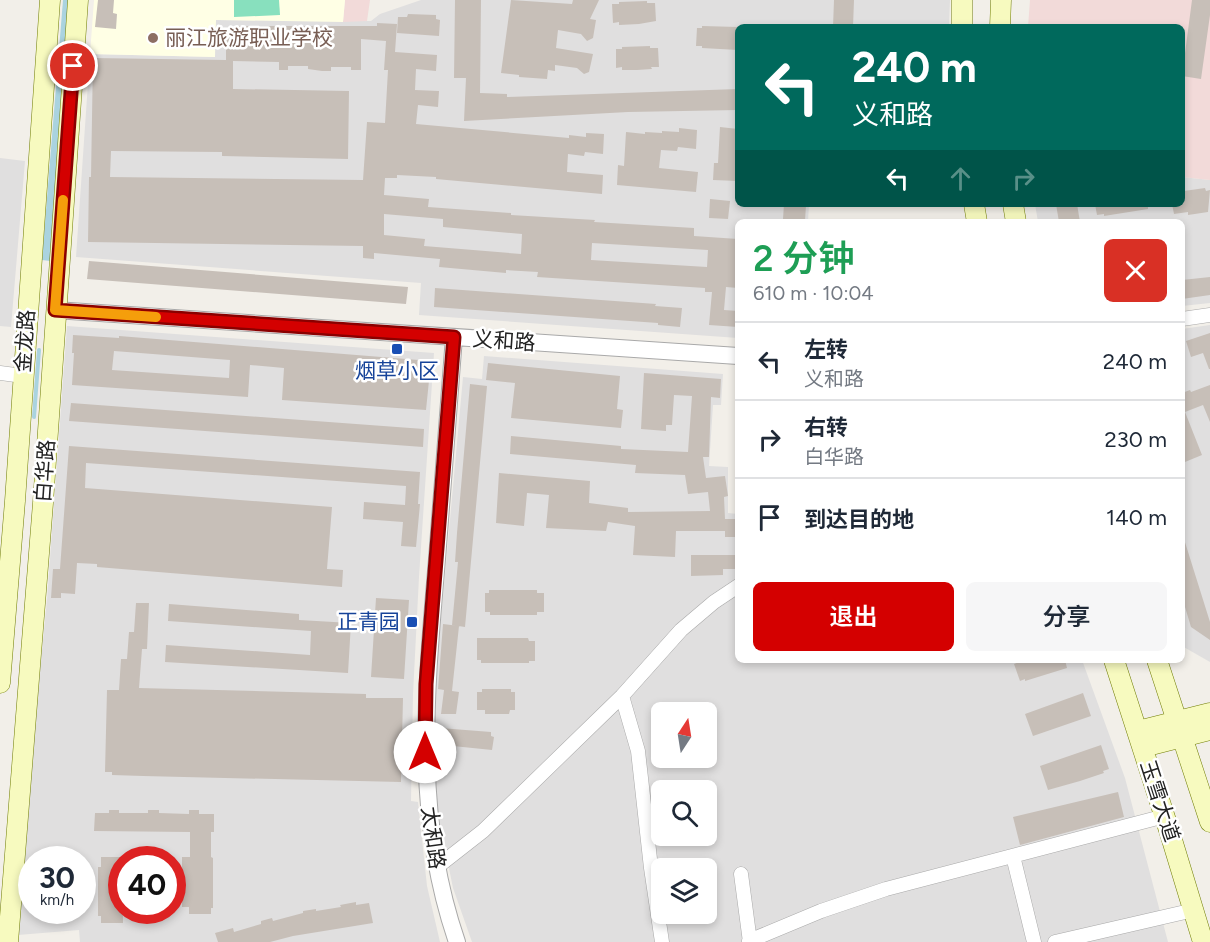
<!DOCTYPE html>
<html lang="zh">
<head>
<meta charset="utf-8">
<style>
  :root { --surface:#fff; --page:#f6f6f7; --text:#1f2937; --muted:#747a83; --line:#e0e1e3; --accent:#d40000 }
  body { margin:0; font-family:Figtree,"Noto Sans SC",sans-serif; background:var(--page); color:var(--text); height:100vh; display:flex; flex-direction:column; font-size:22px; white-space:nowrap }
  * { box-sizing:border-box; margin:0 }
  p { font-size:20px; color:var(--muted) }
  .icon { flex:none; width:33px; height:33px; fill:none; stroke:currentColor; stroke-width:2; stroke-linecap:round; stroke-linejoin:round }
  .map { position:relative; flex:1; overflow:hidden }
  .drawer { position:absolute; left:735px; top:219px; width:450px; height:444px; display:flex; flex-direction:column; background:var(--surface); border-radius:9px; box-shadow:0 3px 9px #0003 }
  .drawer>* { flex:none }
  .hud { position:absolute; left:735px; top:24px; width:450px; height:183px; border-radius:9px; box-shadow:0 3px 9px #0003; background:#00695c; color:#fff; overflow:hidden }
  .needle { width:39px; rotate:12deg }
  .buttons { position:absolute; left:651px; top:702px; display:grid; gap:12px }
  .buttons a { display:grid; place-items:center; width:66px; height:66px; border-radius:9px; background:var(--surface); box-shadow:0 3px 9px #0003; font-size:30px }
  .speed { position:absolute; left:18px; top:846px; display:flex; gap:12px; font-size:30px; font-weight:700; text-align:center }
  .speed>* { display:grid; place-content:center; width:78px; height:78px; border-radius:50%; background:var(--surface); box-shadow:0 3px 9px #0003; line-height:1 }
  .speed small { font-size:15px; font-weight:400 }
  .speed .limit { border:9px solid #d22; background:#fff; color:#111 }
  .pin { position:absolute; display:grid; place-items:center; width:51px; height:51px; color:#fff; margin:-26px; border:3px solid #fff; border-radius:50%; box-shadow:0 2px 6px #0007 }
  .me { position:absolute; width:66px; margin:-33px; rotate:0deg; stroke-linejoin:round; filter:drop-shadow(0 0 4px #0008) }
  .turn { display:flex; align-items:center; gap:21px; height:126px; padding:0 18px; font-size:27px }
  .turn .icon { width:78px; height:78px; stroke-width:2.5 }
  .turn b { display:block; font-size:42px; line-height:51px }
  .lanes { display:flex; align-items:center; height:57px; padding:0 18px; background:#0003; justify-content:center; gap:30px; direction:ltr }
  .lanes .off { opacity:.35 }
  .round { display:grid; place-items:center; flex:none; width:63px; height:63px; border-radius:9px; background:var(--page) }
  .overview { display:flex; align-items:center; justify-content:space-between; height:102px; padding:0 18px }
  h1 { font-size:36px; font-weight:600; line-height:45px; color:#1e9e55 }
  .action { display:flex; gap:12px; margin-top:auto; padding:12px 18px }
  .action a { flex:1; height:69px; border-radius:9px; background:var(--accent); color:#fff; font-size:24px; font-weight:600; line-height:69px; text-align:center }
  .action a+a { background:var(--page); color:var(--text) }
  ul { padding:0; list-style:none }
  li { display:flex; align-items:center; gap:18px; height:78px; padding:0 18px; border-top:2px solid var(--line) }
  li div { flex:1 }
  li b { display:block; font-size:22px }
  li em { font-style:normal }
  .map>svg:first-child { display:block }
</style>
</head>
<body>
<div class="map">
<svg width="1210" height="942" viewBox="0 0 1210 942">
  <rect width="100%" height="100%" fill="#f2efe9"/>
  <path fill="#e0dfdf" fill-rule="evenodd" d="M421 0H950L949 27H738V204H809L808 222H738V338L419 315 421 283 76 257 90 54 214 57 215 20 371 21 380 14Z
    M0 158 25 161 11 327 0 326Z
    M1182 177 1210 180V303L1182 306V222H1038L1035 204H1182Z
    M1210 325V662L1182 646V329Z
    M67 326 434 353 419 577 413 694 411 801 418 802 427 886 440 942H80L79 930 18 935 20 873 47 600ZM32 860H82V910H32ZM122 860H172V910H122Z
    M484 356 723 374 721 405H713L709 466 728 467V513L738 514V660H1082L1125 778 1168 942H472L453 888 438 814 434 763 435 684 463 377 482 379ZM662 712H706V758H662ZM662 790H706V836H662ZM662 868H706V914H662Z"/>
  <path fill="#f2dad9" d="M345 0H370L367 21 343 22Z
    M1030 0H1210V180L1182 177V27H1028Z"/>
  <path fill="#ffffe5" d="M94 0H345L343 22 216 20 215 57 90 54Z"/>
  <path fill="#88e0be" d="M234 0H279L280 15 234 17Z"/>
  <path fill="#aad3df" d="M63 0H71L50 261 42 260Z"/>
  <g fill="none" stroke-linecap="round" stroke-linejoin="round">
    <path stroke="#aad3df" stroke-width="4" d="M34 417 39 350"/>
  </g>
  <path fill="#c7bfb8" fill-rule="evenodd" d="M98 0H114L113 13 117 14 116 29 95 27Z
    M455 0H481L480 93 507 94V97L738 89V110L628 112 464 121 466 78H454Z
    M511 0 572 4 573 0H599L590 19 596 20 593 38 587 41 581 34 558 30 556 48 593 54 589 72 584 74 577 68 555 65V71L548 70 547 79 519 77V75L501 73Z
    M834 0H854L853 27H833Z
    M1192 0H1210V15L1201 79 1182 76Z
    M647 1V3H655L656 21 639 24 619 25V22L613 23 612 4H619V2Z
    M408 14 436 15V19L440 20 439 36 397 33 398 17H407Z
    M377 23 397 24 395 52 437 55 436 71 416 69 415 90 439 91 438 107 418 105 416 124 569 138V135L586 137V133L604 134 603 154 585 152 584 156 568 154 567 172 603 175 602 194 436 179V177L397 175V178H385L384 195 429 199 428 207 511 213V215L595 220 594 222 694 228V236L738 239V288L726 287 724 310 738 311V327L709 325 712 292H705V288L537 277 538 272 506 270V273L439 267 440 259 374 253V259L363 258V246L88 242 89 177H91L93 58 226 60V41H217V29H237V26H377ZM361 39 386 41 384 70H388L385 123 367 122 363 180 110 177 111 151 222 152V156L348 159 349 91 233 89V61L279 62V70H288V66H308V69L322 71H331V67H351V70H361ZM384 214 443 219V227L522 234 521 254 424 246 425 239 384 235ZM592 243 708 250 707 267 591 260Z
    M702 26 738 27V50L702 48V46H696L697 28H702Z
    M650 46V48H658L659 67H651L652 69 637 70H622V67L616 68V49H622V47Z
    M720 127 738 129V181L713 180 714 163H718Z
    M679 128 697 130 696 149 678 147 677 151 661 150 659 168 698 172 696 192 617 185 618 165 624 166 626 132 645 134V132L662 133V131L679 132Z
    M1205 188 1206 191 1210 190 1208 212 1188 215V212L1174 214 1172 204H1182V194H1185L1184 191Z
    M710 199 730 201 728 219 709 218Z
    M784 204 806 205 805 221 783 219Z
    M1056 204H1077L1080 222H1059Z
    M1095 204H1148V209L1104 216V214L1097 215Z
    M89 261 408 287 406 304 87 279Z
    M1210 277V295L1182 299V280Z
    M435 288 656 304 655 306 682 308 680 327 658 325V323L434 307Z
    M1210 333V369H1209L1203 353 1191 357 1186 341Z
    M73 335 119 338V336L431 361 426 410 282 400 284 368 250 365 248 397 72 385 74 353H72ZM114 351 230 360 229 378 112 370Z
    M488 363 620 376 617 409 623 410 621 428 511 418 515 383 486 380Z
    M644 373 721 379 720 398 711 397 709 457H703L706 478 725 476 728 496 724 497 725 519H738V537H725V531H676L675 557 633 555 635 526 608 522 606 531 546 528 549 495 527 493 524 526 496 523 499 473 590 481 589 503 628 508V512L710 511 708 492 688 494 685 475 635 473 636 465 510 454 511 436 621 446V449L688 452 692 396 674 395 672 425H666V431L641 429Z
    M470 384 487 386 465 627 452 625 458 562H455L457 533Z
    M1210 385V422L1203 405 1185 412 1202 455 1185 462 1182 455V393L1190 390 1191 392Z
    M71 403 424 429 423 447 69 421Z
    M69 446 420 472 418 504H420L416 547 401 546 403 522 363 519 364 502 405 505 406 486 86 463 85 488 332 507 327 569 343 570 342 587 97 567V564L77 563 75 594 61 593V598H51L53 569H60Z
    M1182 539H1184L1210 622V640L1191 627 1182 597Z
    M691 555H738V569H723V575L691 576Z
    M489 590H537V593H544V612H537V615H490V612H485V593H489Z
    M376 598 409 600 404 679 371 677Z
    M136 603H149L147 649H142L139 688 366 694V698H403L401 782 143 776 112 775V772H105L107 690H119L121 659H127L129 632H134Z
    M169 604 299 614V620L351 623 348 673 165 662 166 645 310 655 311 631 168 621Z
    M443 624 459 626 452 691 459 692 456 714H441L444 690 438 689Z
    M477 638H528L529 641H535V661H529V663H481V660H477Z
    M1024 660H1065L1067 668 1025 681V679L1020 681 1014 664Z
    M482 689H511V692H515V710H510L509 714H485V710H477V692H482Z
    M1083 693 1091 716 1033 736 1025 714Z
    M440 728 491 732V736L494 737 492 750 453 746 452 753 437 751Z
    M1101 745 1109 769 1103 771 1104 773 1080 781 1048 790 1040 766Z
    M1118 792 1124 817 1020 845 1013 817Z
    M109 810H119V813H148V810H159V813L189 814V810H199V814H214V832H211V857L213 858V908H211V914H189V907H182V857H190V832L94 831 95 813H109Z
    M101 857H122L123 923H101V916H98V867H101Z
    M356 902V905L369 903 373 923 293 936 270 942H218L215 933 233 928 234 932 261 924V921L272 918 273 921 303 913V911L316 909V911L341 907 340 905Z"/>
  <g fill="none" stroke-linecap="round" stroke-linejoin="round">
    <g stroke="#a9a9a9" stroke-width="15">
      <path id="minor" d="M1182 319 1210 315
        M0 373 23 376
        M622 696 638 751 651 868 662 942
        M1013 856 1034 942
        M437 867 483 831 622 696 681 630 714 602 738 586
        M741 874 750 942
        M749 941 821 911 886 889 1165 816
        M1055 942 1194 910"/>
    </g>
    <g stroke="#a9a9a9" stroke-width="18">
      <path id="tertiary" d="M55 310 738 356
        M454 337C448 411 443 485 437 559 426 691 413 815 457 942"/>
    </g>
    <g stroke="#707d05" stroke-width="21">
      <path id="secondary" d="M962 27V0
        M1000 27 1001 0
        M974 204 977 222
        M1013 204 1016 222
        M1114 660 1169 830 1203 942
        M1157 660 1210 822
        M0 683 15 501 50 0
        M1138 731 1210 713
        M1143 747 1210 730
        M8 942 43 503 78 0"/>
    </g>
    <use href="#minor" stroke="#fff" stroke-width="14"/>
    <use href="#tertiary" stroke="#fff" stroke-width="16"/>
    <use href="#secondary" stroke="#f7fabf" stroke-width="20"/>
  </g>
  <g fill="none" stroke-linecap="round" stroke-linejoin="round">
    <g stroke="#8a0000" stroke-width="15">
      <path id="route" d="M73 66 55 310 454 337 426 684 425 752"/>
    </g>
    <use href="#route" stroke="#d40000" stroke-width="10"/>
    <path stroke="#f59e0b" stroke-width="10" d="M63 200 55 310 156 317"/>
  </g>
  <circle fill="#8d6e63" stroke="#fff" stroke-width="2" cx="153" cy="38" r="6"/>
  <g fill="#1a4fb4" stroke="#fff" stroke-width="2">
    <rect x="391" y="343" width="12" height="12" rx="3"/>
    <rect x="406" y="616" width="12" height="12" rx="3"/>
  </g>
  <g text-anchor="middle" stroke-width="5" stroke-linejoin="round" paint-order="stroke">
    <g font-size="21" fill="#785e54" stroke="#fff" text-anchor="start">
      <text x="165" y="45">丽江旅游职业学校</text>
    </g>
    <g font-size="21" fill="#222" stroke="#fff">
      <text transform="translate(25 341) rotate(-86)" y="7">金龙路</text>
      <text transform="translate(504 341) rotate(4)" y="7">义和路</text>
      <text transform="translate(45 471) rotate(-86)" y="7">白华路</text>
      <text transform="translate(1160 801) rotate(72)" y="7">玉雪大道</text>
      <text transform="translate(433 838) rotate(82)" y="7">太和路</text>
    </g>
    <g font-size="21" fill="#164399" stroke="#fff">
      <text x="397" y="378">烟草小区</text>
      <text x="400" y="629" text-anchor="end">正青园</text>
    </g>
  </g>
</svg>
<div class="buttons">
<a><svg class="needle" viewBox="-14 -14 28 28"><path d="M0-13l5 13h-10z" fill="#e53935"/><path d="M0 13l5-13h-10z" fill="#747a83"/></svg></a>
<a><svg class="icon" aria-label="search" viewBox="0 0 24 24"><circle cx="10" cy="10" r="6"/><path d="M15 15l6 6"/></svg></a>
<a><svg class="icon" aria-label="layers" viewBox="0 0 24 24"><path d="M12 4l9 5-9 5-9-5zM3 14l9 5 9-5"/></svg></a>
</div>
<div class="speed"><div>30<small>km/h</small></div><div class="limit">40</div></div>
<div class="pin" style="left:73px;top:66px;background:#d93025"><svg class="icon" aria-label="arrive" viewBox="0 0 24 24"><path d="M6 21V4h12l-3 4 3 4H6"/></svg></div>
<svg class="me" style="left:425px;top:752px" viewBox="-20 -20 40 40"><circle r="19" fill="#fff"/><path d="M0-13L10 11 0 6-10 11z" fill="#d40000"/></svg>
<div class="hud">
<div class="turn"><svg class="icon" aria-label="left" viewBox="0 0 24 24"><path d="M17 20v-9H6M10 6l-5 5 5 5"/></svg><div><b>240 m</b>义和路</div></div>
<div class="lanes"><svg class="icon" aria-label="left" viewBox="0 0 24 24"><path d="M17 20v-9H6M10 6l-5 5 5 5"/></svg><svg class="icon off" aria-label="ahead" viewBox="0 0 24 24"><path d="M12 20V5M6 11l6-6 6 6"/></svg><svg class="icon off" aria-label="right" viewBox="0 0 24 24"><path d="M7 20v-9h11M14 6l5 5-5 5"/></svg></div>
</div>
<section class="drawer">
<div class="overview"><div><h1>2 分钟</h1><p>610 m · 10:04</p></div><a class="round" style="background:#d93025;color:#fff"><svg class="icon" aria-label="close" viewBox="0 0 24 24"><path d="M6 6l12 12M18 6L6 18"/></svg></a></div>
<ul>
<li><svg class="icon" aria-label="left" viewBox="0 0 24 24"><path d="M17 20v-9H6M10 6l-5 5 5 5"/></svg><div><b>左转</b><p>义和路</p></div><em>240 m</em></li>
<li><svg class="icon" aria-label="right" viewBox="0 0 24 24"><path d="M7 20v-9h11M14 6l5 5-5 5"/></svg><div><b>右转</b><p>白华路</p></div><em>230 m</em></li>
<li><svg class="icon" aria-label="arrive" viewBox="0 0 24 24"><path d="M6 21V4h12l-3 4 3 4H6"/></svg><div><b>到达目的地</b></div><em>140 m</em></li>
</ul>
<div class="action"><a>退出</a><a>分享</a></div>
</section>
</div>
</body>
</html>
